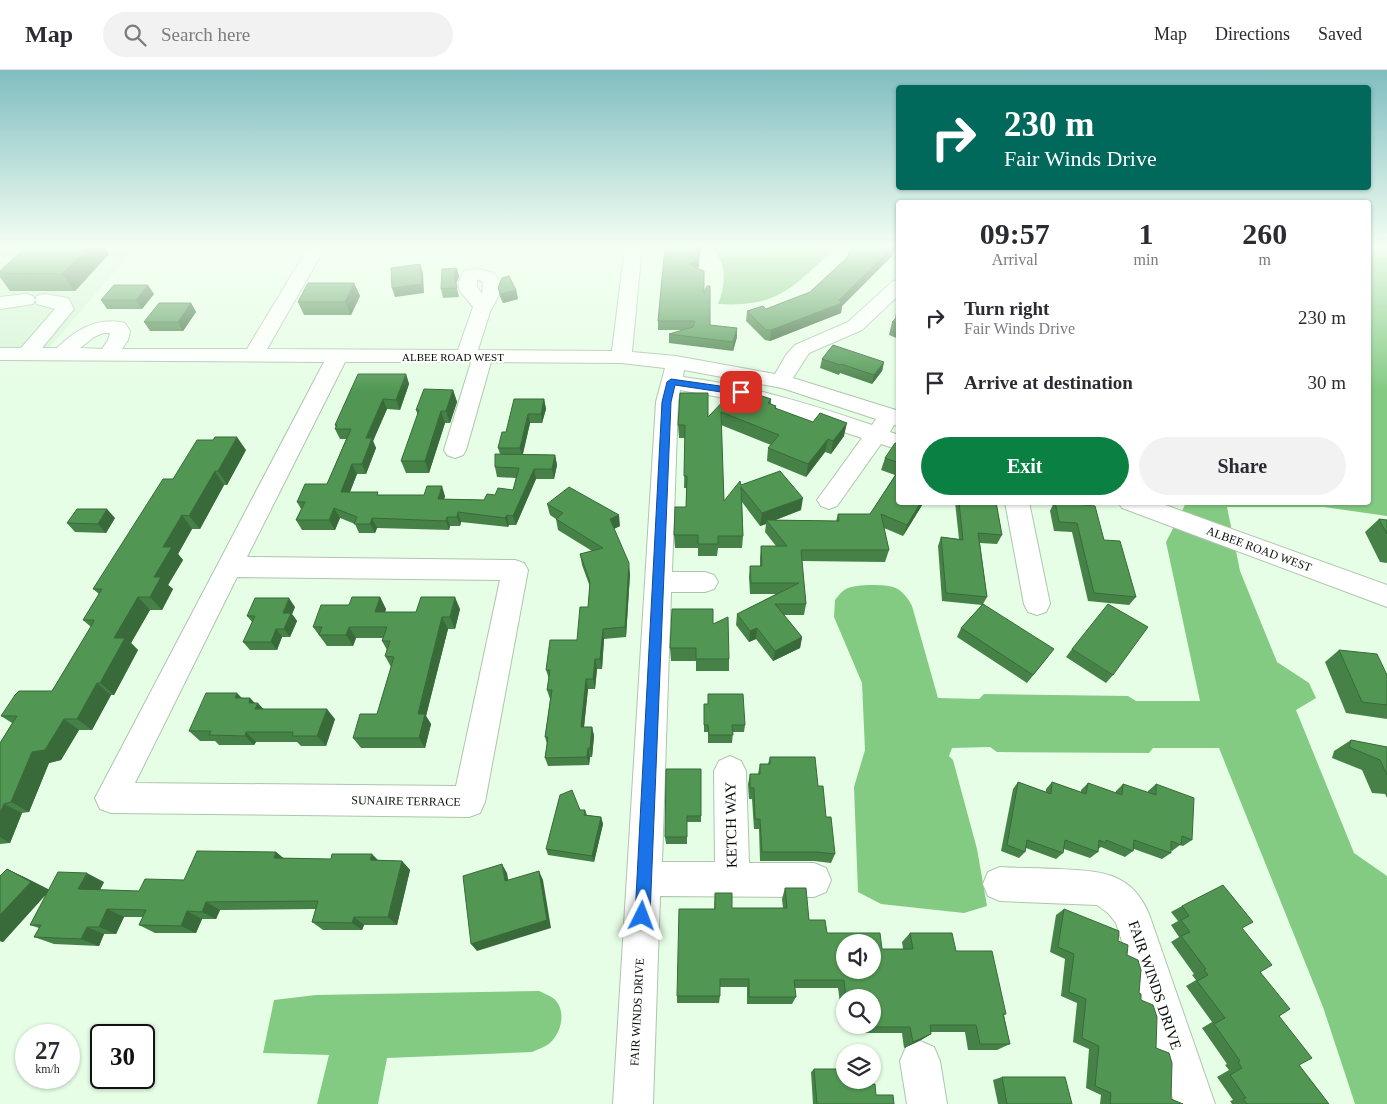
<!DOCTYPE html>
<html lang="en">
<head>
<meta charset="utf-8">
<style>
  :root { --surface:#fff; --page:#f2f2f3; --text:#2b2b33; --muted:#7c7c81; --line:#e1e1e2; --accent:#0b8043 }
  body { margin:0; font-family:"Times New Roman",serif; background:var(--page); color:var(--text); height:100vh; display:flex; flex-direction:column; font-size:19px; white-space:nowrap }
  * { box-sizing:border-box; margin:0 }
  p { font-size:16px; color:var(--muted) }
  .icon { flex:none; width:28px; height:28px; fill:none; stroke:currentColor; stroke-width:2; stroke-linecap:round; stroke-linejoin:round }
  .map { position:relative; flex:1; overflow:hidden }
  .sheet { position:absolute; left:896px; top:130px; width:475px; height:305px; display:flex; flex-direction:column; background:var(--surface); border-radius:5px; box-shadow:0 1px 4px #0004 }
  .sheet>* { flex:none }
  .hud { position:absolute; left:896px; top:15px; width:475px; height:105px; border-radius:5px; box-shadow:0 1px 4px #0004; background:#00695c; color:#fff; overflow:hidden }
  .tools { position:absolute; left:836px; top:864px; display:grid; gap:10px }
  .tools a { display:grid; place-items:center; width:45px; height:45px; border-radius:50%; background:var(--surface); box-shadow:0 1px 4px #0004; font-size:25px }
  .speed { position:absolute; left:15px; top:954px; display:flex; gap:10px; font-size:25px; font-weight:700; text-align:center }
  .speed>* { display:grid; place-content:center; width:65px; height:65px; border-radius:50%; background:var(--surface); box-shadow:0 1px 4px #0004; line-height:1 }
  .speed small { font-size:12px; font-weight:400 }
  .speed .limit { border:2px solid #111; border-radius:8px; background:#fff; color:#111 }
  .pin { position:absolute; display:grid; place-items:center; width:42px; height:42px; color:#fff; margin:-21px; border-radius:10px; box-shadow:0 2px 8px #0006 }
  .me { position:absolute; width:55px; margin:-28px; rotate:3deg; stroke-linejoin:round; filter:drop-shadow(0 0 4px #0008) }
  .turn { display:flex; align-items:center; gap:18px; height:105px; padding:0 25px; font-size:22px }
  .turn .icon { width:65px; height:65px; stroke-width:2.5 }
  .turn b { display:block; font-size:35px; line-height:42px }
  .eta { display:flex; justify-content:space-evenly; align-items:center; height:85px; text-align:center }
  .eta b { font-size:30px; font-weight:800; line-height:35px }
  .action { display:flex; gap:10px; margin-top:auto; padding:10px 25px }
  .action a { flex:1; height:58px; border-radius:30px; background:var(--accent); color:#fff; font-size:20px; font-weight:800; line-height:58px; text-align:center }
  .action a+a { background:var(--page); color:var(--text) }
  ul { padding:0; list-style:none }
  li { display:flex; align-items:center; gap:15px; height:65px; padding:0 25px }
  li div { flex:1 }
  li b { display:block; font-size:19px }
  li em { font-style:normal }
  header { display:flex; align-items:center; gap:30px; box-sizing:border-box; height:70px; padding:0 25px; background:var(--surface); border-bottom:1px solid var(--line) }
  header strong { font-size:24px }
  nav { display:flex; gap:28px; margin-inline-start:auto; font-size:18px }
  .search { width:350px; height:45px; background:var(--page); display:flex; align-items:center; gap:12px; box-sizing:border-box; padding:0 18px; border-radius:28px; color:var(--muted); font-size:19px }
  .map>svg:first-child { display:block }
</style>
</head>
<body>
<header>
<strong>Map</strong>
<div class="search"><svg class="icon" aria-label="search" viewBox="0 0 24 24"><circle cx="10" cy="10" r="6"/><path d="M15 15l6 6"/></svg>Search here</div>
<nav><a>Map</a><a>Directions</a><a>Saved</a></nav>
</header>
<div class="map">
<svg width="1387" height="1034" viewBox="0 0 1387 1034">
  <rect width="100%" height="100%" fill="#e6fee5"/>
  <path fill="#d7f4d6" d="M0 176H137L48 279H0Z"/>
  <path fill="#83ca83" d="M709 176H838C795 214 781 238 718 234 726 215 728 190 709 176Z
    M1369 176H1387V446L1324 437H1227L1240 501 1277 592 1309 613 1316 628 1296 640 1354 783 1387 806V1034H1355L1323 937 1219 678H1153L1149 683 997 682 990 677 952 678 949 686 953 690 977 779 987 836 964 843 881 834 858 822 854 717 865 680 862 613 834 547 835 530C838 526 842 521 846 519 854 514 884 514 893 517 902 520 908 528 912 536L938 628 979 629 984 624 1128 626 1136 631H1200L1166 472 1186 433 1369 432Z
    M539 921C543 923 549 925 553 928 567 939 562 962 550 973 545 977 538 979 532 982L387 988 378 1034H317L329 985 263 983 274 930 316 925Z"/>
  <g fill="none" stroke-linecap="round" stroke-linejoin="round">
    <g stroke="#aec5ad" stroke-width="2">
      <path id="minor" d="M309 176H326L267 279 458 280 473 237 460 221 458 213 465 200 478 199 494 203 502 215 500 223 490 242 478 280 612 281 625 176H642L632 282 676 286 775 304 786 285 795 275 848 252 893 211 899 210V225L862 260 809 283 793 308 899 341V356L894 355 890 362 899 365V380L881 374 837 436 829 439 821 436 817 430 862 368 758 334 680 320 678 332 672 502H705L714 505 718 512 714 519 705 522H671L662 792H715L714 701 719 691 730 686 741 691 746 701 749 793H814L826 798 831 810 826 822 814 827 660 826 653 1034H613L656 332 665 298 621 293 491 292 466 380 463 385 455 388 447 385 444 380 471 292H345L247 487 515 490 524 493 528 500 485 732 480 743 469 747 111 743 100 739 95 728 324 292 0 290V278H21L55 239 37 234 35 230 33 234 0 239V227L26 224 33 226 35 230 37 226 44 224 68 228 74 239 42 278H57C75 260 98 246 125 253L130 261 128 270 122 279H247ZM477 209 483 212 482 224 477 217ZM103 263H110L108 270 102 279 80 278 94 267ZM684 300 782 318 876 349 872 355C810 334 748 315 683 307ZM237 507 500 510 456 716 135 713Z
        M1005 432H1029L1050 534 1046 542 1037 545 1028 542 1024 534Z
        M1118 432H1157L1387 515V537L1122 438Z
        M1000 797C1019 798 1039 798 1058 799 1099 801 1131 801 1149 844L1215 1034H1175L1116 853 1108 843 1097 835 1000 831 988 826 983 814 988 802Z
        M920 971 934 977 940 991 947 1034H907L900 991 906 977Z"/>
    </g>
    <use href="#minor" fill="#fff" fill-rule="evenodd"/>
  </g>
  <path fill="#468247" d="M684 176 699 196 697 198 704 223 710 255 737 258V267L733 281 669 273V264L683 260H658V251Z
    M893 180 892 186 842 236 841 243 770 271 765 270 746 251 747 241 766 239 810 222 847 187 848 183Z
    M109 184 75 221H10L0 207V201Z
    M457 198 459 207 456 213 459 227 443 228 441 219Z
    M354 213 360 226 351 245H304L298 232Z
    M498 218 516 220 518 229 503 233 500 227Z
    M154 224 142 239H107L101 230Z
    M191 233 196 242 183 261H150L144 252Z
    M899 240V269L889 265 892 252 895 249 896 243Z
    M822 289 884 292 882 301 872 314 840 303 839 305 820 298Z
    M899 300V312L896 310Z
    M406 304 409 314 400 340 387 339 373 371 376 378 366 404H357L350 422 380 425 445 426 444 429 484 430 495 425 513 420 516 408 497 407 495 397 500 384 498 378 506 362 544 329 546 339 542 353H530L523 384 555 385 557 395 554 409H536L516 455H509L508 457 461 452 460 456H450L449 460 377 458 375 463H359L355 454 340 448 335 460H302L296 450 301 439 297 432 327 414 346 369H340L335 359 336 358 335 355Z
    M453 320 457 332 450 353H445L429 403H406L401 391 418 345 416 340Z
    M751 329H771V334L776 336V339L844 366 831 384 825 382 806 407 767 391 768 378 771 375 721 355 724 431 741 415 801 440 775 450 836 451 838 444H870L895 405 881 400 885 388 899 374V432H924L903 466 884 458 889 480 885 492 802 491 806 534 804 545H784L802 567 800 578 773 591 756 569 749 572 736 555 737 544 776 524H750L749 507 750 496H760V488L761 476H776L765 462 766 454 760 456 742 432 743 466 742 478H718L717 486H698V478H675L674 465 686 437 687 418H684L685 368H679L678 355 708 347Z
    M246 380 227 415H224L200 459H192L178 484 183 490 168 515 173 519 162 540H150L131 573 138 580 114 625H111L92 660H79L61 690 49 693 29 742 22 743 10 773 0 774V673L12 653 1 646 52 621 91 557 83 550 99 524 93 519 173 409Z
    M955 432H996L1002 465 997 474 980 473 987 527 983 534 1048 587 1027 613 957 567 961 558 982 535 942 531 938 476 941 467 959 469Z
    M1054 432 1104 470 1136 527 1129 535 1088 531 1072 462 1054 461 1050 441Z
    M547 434 620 456 614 459 630 504 626 567 604 569 602 599H597L595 619H588L584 657H592L594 666 592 687H590L589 695 548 696 545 688 547 674 545 667 550 629 547 620 549 609 546 600 577 570 588 537 590 517 582 495 580 484 592 481 558 460 556 449 550 445Z
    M115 448 106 463 75 462 67 453Z
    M1379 449 1387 450V493L1380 492 1365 462Z
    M380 527 386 539 385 542H416L460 539 455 559H448L438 598 426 646 431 654 425 678H361L353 668 377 644 391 597 385 586 387 580 382 571 383 568H356L353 576H327L313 557 349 535Z
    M295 537 292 544 297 551 290 567H282L277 580H250L243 572 252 552 247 546Z
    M713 554 729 589V601H696V591H671L670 578Z
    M1072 579 1113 605 1106 613 1066 587Z
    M1339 580 1387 605V649L1346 643 1325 592Z
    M242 628H250L254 633 264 639 335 649 326 676H301L297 672H256L254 675H219L215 671H200L189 661Z
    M704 641 745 655 744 662H733L732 673H708V662H704Z
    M1351 670 1387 677V728L1385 724 1372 723 1362 700 1332 688 1334 681Z
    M770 687 818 716 826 747 835 784 831 793 814 791H760L759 759H754L752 729H749L748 714 750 704H758L760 694H768Z
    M701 699V752H687V774H666L665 767Z
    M1018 712 1046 722V719L1052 712 1081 722V720L1088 713 1116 723V721L1123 714 1148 723V721L1156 714 1192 770 1183 776 1180 775 1172 781 1171 780V783L1162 789 1134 779 1133 781 1125 787 1101 777 1098 779V782L1090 788 1064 779 1063 783 1056 789 1026 778 1025 782 1019 788 1001 781 1013 719Z
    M580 740H585L587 745 601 747 603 754 594 792 548 785 546 779Z
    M276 782 283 788 402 791 410 800 397 855H364L362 860H323L312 852 316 839 220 840 216 849H202L196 863H155L139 855 143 847H124L116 864H104L99 876 54 874 34 867 39 858 30 855 48 822 3 872 0 871V806L7 799 26 808 49 820 104 812 100 820 139 821 184 810Z
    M785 818 809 850 827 863 882 879H903L902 872 910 863 956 881 1006 944 1004 945 1010 974 997 980H968L965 962H931V964L921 970 904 978 902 963H864L863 955H872V928H845V940H841L838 918H795L796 927 792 934H747V917H720V926L719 933H677V926L714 839 715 823 732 838H783L782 829Z
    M1182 836 1242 858 1260 902 1279 946 1299 995 1329 1034H1232L1230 1031 1233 1030 1217 1007 1229 1000 1225 995 1227 994 1202 958 1212 952 1186 916 1196 910 1192 905 1194 904 1171 872 1179 867 1171 855 1178 851 1171 842Z
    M1064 839 1118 871 1127 885 1139 923 1171 1029 1183 1034H1100L1101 1025 1086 1018 1089 979 1073 972 1077 933 1061 926 1065 889 1050 882 1056 845Z
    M814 999 864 1014 876 1025 894 1034H813L811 1002Z
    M1002 1007 1072 1034H998L993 1010Z"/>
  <path fill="#396a3a" d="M90 176H104L109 184 75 221 62 204Z
    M700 176 699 196 689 203V194Z
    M890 176H898L893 180 892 186 842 236 841 243 770 271 771 260Z
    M420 194 423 203 424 223 395 227 392 218Z
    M457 198 459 207 456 213 459 227 454 204Z
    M354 213 360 226 351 245 345 232Z
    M148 215 154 224 142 239 136 230Z
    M516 220 518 229 503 233 501 224Z
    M191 233 196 242 183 261 178 252Z
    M737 258V267L733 281V272Z
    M884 292 882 301 872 314 874 305Z
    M406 304 409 314 400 340 396 330Z
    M453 320 457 332 450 353 446 341Z
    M383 329 387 339 373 371 376 378 366 404 362 394 366 368Z
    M544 329 546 339 542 353 541 344Z
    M441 341 445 353 429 403 425 391Z
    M528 344 530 353 522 387 520 378Z
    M847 353 844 366 831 384 833 371Z
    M237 367 246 380 227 415 218 401Z
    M828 369 825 382 806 407 808 394Z
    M555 385 557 395 554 409 552 399Z
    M352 394 357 404 346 432 341 422Z
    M534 399 536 409 516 455 513 446Z
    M215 401 224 415 200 459 189 446Z
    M442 416 445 426 442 439 438 429Z
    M803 428 801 440 768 453 766 450V454L760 456 762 443Z
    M921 432H924L903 466 907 455Z
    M334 438 340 448 335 460 329 450Z
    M107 439 115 448 106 463 98 454Z
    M458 442 461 452 460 456 457 447Z
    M182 445 192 459 178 484 183 490 168 515 173 519 162 540 150 527 154 507 163 477Z
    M507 445 509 455 508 457 505 448Z
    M619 445 620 456 611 460 610 449Z
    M447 447 450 456 449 460 446 451Z
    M372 448 377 458 375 463 370 454Z
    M629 493 630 504 626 567 625 557Z
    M138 527 150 540 131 573 138 580 114 625 100 613 114 568Z
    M380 527 386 539 382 553 375 542Z
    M455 527 460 539 455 559 450 547Z
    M289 528 295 537 292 544 297 551 290 567 284 559 283 543Z
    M442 547 448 559 426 646 431 654 425 678 419 668 418 644Z
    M349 557 356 568 353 576 346 565Z
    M757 558 756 569 749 572 750 561Z
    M276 559 282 567 277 580 271 572Z
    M603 559 604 569 602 599 600 589Z
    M802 567 800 578 773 591 775 581Z
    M595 589 597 599 595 619 593 609Z
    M586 609 588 619 583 666 581 657Z
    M97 613 111 625 92 660 77 649Z
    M237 623 247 633 235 628Z
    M250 628 257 635 258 633 267 643 265 649 249 633Z
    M327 639 335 649 326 676 317 666Z
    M64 649 79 660 61 690 49 693 29 742 11 732 32 682Z
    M592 657 594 666 592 687 590 678Z
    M246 662 256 672 254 675 245 666Z
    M588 678 590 687 589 695 587 687Z
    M4 734 22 743 10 773 0 767V743Z
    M601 747 603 754 594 792 592 786Z
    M276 782 287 791 274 788Z
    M372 784 381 793 370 790Z
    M402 791 410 800 397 855 388 847Z
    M502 794 507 803 510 819 505 811Z
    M7 799 26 808 50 820 3 872 0 871V845Z
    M539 801 543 810 551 858 477 881 471 874Z
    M87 803 104 812 96 827 78 819Z
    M206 832 220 840 216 849 202 842Z
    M107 839 124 847 116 864 99 857Z
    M187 841 202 849 196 863 181 856Z
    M354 847 364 855 362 860 352 853Z
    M87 857 104 864 99 876 81 869Z
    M931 964 921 970 904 978 913 972Z"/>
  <path fill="#519753" stroke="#396a3a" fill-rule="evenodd" d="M27 176H90L62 204 0 203V201Z
    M665 176H700L699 188 689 194 704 201V223L707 216H710V255L737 258 733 272 669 264 693 257 695 251H658Z
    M856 176H894L839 230 842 233 771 260H766L747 241 763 236 766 239 810 222 851 184 848 183Z
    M420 194 422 214 392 218 391 198Z
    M457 198 454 204 457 218 441 219 442 199Z
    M509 206 516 220 501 224 498 218 502 208Z
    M308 213H354L345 232H298Z
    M114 215H148L136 230H101Z
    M159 233H191L178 252H144Z
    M899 245V254L892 252Z
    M833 275 884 292 874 305 841 294 840 295 822 289Z
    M358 304H406L396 330 383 329 366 368H372L362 394H352L341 422H378L377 425H424L427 416H442L438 429 484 430 487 424 495 425 498 418 513 420 519 398 495 397V384L555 385 552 399H534L513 446 507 445 505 448 458 442 457 447H447L446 451 372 448 370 454H354L357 447 334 438 329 450H296L305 432H297L305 414H327L351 359H335L337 355H335Z
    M424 319 453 320 446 341H441L425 391H401L419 340H416Z
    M732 322 751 329 756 324 771 329 768 333 776 336 775 338 813 352 820 343 847 353 833 371 828 369 808 394 768 378 779 365 721 342 724 431 740 411 741 415 780 401 803 428 762 443 741 417 743 466H718V474H698V465H674L675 437H686L687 406H684L685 355H678L680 323H708V347Z
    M514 329H544L541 344H528L520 378H498L502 362H506Z
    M215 367H237L218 401H215L189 446 182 445 163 477H172L154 507H161L150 527H138L114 568H125L100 613H97L77 649H64L45 680 32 682 11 732 4 734 0 743V673L17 646H1L15 625 19 621H52L93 553 94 550H83L102 519H93L163 409H173L197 370H213Z
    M895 373 899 374V393L885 388Z
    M899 400V432H921L907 455 881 444 889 480H801L806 534H775L802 567 775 581 757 558 750 561 737 544 799 513H751L750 496H762L761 476H787L766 450 839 451 838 444H870Z
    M569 417 619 445 610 449 629 493 625 557 603 559 600 589H595L593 609H586L581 657H592L590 678H588L587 687 545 688 548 667H545L552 620H547L550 600H546L550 570H577L580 537H588L590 512 580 484 603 478 556 449 563 443 547 434Z
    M959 432H996L1002 465 978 463 987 527 946 523 941 467 963 470Z
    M1055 432 1095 436 1104 470 1120 471 1136 527 1094 523 1077 453 1059 452Z
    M77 439H107L98 454 67 453Z
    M1379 449 1387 450V464Z
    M352 527H380L375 542H416L421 527H455L450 547H442L432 587 418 644H425L419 668H353L360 644H377L394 587 385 586 390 571H382L387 557H349L346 565H319L322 557H313L321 535H349Z
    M255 528H289L283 543H291L284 559H276L271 572H243L255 546H247Z
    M983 534 1054 579 1033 605 961 558Z
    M1108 534 1148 557 1113 605 1072 579Z
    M672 539H713V554L728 547 729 589H696V578H670Z
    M1339 580 1377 584 1387 605V635L1362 632Z
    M206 623H237L235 628H250L249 633H258L255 639H327L317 666H292L293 662H246L245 666 209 665 211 661H189Z
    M708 624H743L745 655H732L733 665H709L708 655H704V634H708Z
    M1351 670 1387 677V705L1380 690 1349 677Z
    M770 687H815L818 716H823L826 747H831L835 784 817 782H762L760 749H755L754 718H750V704H760V694H770Z
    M666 699H701V746H687V767H665Z
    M1018 712 1051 724 1052 712 1086 724 1088 713 1122 725 1123 714 1156 725V714L1194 728 1192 770 1182 766 1181 775 1171 771V783L1134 770 1133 781 1106 770V773L1099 770 1098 782 1065 770 1063 783 1027 770 1025 782 1007 775Z
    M572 720 580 740H585L584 745 601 747 592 786 546 779 560 725Z
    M197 781 276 782 274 788 331 789 332 784H372L370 790 402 791 388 847H354L352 853 312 852 318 831 206 832 202 842 187 841 181 856 139 855 146 840 107 839 99 857H87L81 869 34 867 41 855H30L58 802 87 803 78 819 139 821 145 809 184 810Z
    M502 794 505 811 539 801 547 850 471 874 463 806Z
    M7 799 31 812 0 845V806Z
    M1223 815 1253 852 1242 858 1272 895 1260 902 1290 939 1279 946 1312 988 1299 995 1329 1034H1247L1243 1029 1246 1028 1230 1005 1242 998 1238 992 1240 991 1214 954 1225 948 1197 911 1208 905 1204 900 1206 899 1181 866 1190 862 1181 850 1189 846 1182 836Z
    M785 818H806L809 850H825L827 863H880L882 879H913L910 863H952L956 881H992L1006 944H1003L1010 974H980L976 955H930L931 964 913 972 910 957H872L871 955H872V928H846L844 910H794L796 927H749V909H720V926H677L679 839H715V823H732V838H787ZM845 872H872V900H845Z
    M1064 839 1119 861 1118 871 1128 875 1127 885 1138 890 1141 900 1139 923 1141 924V930L1153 935 1157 947 1156 978 1169 983 1172 993 1171 1029 1183 1034H1110L1111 1023 1095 1016 1099 976 1082 968 1086 929 1069 922 1074 884 1058 877Z
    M814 999H845V1010H864V1014H875L876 1025H893L894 1034H817Z
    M1002 1007H1065L1072 1034H1007Z"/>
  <linearGradient id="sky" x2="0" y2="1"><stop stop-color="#7fbdc0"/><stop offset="0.55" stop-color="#f4fff3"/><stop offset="1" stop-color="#f4fff3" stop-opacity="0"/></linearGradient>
  <rect width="1387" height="321" fill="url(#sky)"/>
  <path fill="#1a73e8" stroke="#114b97" d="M671 309 741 319 746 322 741 325 675 315 671 332 650 846 648 852 642 854 637 852 635 846 662 332 667 312Z"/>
  <g text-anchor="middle" stroke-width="4" stroke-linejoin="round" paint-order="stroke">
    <g font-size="11" fill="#070f07" stroke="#fff">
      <text x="453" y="291">ALBEE ROAD WEST</text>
    </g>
    <g font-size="12" fill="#070f07" stroke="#fff">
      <text transform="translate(1259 479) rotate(20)" y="4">ALBEE ROAD WEST</text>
      <text transform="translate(406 731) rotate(1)" y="4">SUNAIRE TERRACE</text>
      <text transform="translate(637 942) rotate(-87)" y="4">FAIR WINDS DRIVE</text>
    </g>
    <g font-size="15" fill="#070f07" stroke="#fff">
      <text transform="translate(731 755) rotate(-91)" y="5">KETCH WAY</text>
      <text transform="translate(1155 915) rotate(71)" y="5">FAIR WINDS DRIVE</text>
    </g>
  </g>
</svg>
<div class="tools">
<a><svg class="icon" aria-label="sound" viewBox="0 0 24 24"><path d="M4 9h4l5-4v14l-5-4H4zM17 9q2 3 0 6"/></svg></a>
<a><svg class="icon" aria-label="search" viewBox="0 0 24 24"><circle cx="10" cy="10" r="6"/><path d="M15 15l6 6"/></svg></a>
<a><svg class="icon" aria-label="layers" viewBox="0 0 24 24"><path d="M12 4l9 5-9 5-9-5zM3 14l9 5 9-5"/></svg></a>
</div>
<div class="speed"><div>27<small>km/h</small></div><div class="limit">30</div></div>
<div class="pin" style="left:741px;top:322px;background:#d93025"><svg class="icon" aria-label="arrive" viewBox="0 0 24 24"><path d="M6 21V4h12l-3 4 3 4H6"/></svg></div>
<svg class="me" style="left:642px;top:846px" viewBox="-20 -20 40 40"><path d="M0-17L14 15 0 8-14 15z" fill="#1a73e8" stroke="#fff" stroke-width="4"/></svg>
<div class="hud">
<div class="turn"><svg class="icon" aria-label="right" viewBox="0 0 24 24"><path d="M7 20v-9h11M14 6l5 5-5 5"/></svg><div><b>230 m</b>Fair Winds Drive</div></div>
</div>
<section class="sheet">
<div class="eta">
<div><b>09:57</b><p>Arrival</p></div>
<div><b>1</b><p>min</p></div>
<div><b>260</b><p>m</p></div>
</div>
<ul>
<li><svg class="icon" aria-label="right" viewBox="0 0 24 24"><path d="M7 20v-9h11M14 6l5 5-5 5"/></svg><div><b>Turn right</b><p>Fair Winds Drive</p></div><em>230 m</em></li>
<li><svg class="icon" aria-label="arrive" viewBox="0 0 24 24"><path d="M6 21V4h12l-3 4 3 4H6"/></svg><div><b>Arrive at destination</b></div><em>30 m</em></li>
</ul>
<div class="action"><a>Exit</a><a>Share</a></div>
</section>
</div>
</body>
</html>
